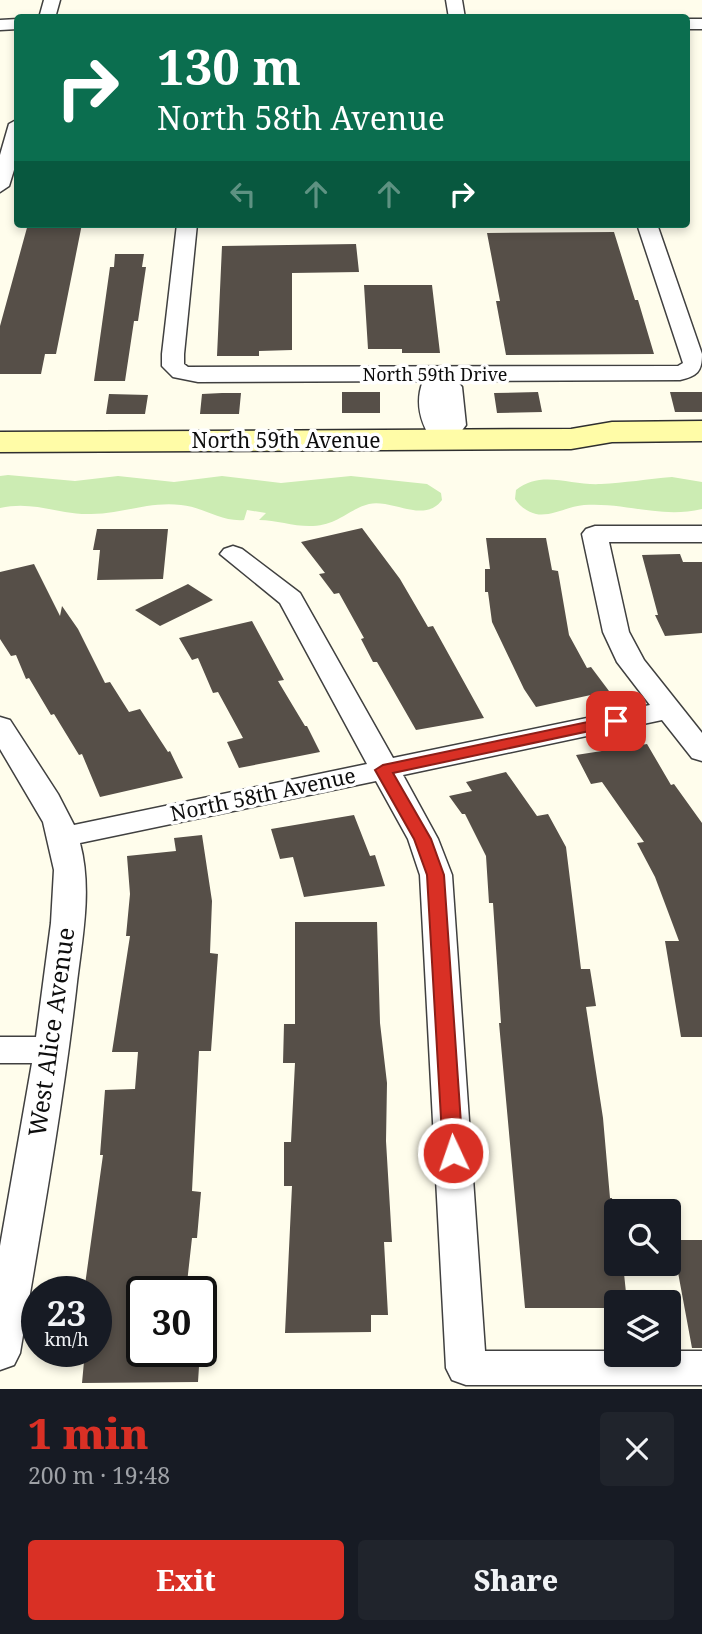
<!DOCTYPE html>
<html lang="en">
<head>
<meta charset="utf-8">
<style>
  :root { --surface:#171b24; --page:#20242c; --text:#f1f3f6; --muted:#9ea1a6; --accent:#d93025 }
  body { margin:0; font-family:"Noto Serif",serif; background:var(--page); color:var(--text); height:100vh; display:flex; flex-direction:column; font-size:26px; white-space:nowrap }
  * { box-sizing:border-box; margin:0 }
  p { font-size:23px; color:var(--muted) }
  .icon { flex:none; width:38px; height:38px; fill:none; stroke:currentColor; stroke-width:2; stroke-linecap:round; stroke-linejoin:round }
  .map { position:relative; height:1389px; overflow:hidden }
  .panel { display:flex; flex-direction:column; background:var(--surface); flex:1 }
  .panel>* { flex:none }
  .hud { position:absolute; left:14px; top:14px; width:676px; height:214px; border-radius:7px; box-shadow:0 4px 10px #0003; background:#0b6e4f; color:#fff; overflow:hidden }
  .tools { position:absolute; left:604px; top:1199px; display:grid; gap:14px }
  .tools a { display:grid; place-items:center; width:77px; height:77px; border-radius:7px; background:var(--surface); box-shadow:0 4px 10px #0003; font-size:35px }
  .speed { position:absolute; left:21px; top:1276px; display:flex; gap:14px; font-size:35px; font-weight:700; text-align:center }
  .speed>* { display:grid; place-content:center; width:91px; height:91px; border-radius:50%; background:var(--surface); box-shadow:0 4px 10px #0003; line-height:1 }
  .speed small { font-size:18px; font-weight:400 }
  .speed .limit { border:4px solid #111; border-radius:10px; background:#fff; color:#111 }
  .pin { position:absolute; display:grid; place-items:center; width:60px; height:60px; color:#fff; margin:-30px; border-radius:14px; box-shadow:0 4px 10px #0006 }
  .me { position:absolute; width:77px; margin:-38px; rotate:357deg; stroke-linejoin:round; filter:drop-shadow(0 0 5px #0008) }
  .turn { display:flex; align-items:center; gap:24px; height:147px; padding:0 28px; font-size:32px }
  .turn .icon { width:91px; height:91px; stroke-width:2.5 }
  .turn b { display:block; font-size:49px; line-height:60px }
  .lanes { display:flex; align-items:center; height:66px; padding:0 28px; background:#0003; justify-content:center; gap:35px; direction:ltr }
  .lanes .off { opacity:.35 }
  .round { display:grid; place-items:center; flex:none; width:74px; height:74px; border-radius:7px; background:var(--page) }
  .head { display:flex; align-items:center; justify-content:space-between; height:119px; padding:0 28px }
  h1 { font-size:42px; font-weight:800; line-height:52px; color:var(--accent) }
  .action { display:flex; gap:14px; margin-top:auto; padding:14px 28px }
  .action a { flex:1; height:80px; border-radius:7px; background:var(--accent); color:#fff; font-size:28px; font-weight:800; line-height:80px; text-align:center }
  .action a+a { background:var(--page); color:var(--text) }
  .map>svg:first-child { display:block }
</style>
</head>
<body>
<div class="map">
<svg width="702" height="1389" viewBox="0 0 702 1389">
  <rect width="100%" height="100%" fill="#fffdec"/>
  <path fill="#ccecb3" d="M8 475 75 481 118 476 174 482 222 476 281 483 351 476 427 484 441 493 442 500C424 524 393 499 369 504 349 509 338 525 313 526 295 527 277 520 259 520L266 513 247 510 244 520C221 522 203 507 181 505 150 501 122 514 91 514 58 515 34 500 0 508V476Z
    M672 477 702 482V509C660 519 626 502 584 505 569 506 551 517 536 514 528 512 519 506 515 499L516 490C541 469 572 486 601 484 624 483 648 479 672 477Z"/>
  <path fill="#564f48" d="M28 224H82L56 354H45L41 374H0V326Z
    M614 232 635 300H638L654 354 506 355 496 301H500L487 233Z
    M356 244 359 272 292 273V350L259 351V356H217L222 246Z
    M115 254H144L142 267H146L138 321H134L125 381H94L110 267H114Z
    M364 285H432L440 353H402V349H368Z
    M342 392H380V413H342Z
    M538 392 542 412 497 413 494 393Z
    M670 392H702V412H675Z
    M222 393H241L239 414H200L202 394Z
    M109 394 148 395 145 414H106Z
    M362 528 400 579 428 627 433 626 484 718 416 730 377 662H373L361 639 364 638 339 593 334 594 319 574 325 573 301 542Z
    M97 529H168L163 579 97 580 100 550H93Z
    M486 538H546L552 570 558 571 569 635 587 668 591 667 609 691 536 707 524 689 492 622 488 592H485V569H490Z
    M680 554 683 562H702V633L665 636 655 615H658L642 555Z
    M34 564 60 616 62 606 78 629 105 683 110 682 129 712 140 709 168 752 170 751 183 778 100 797 82 754 79 755 54 714 51 715 29 678 26 679 16 655 11 656 0 639V572Z
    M188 584 213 600 160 626 135 610Z
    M252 621 284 680 278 681 305 726H307L320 752 239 768 227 742 243 738 218 692 213 693 198 658 192 660 179 638Z
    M647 744 671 785 674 784 702 823V1037H681L665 941H679L655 877 637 843 644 842 602 782 591 784 576 755Z
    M506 772 537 816 548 814 566 847 581 969H590L596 1006 586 1007 603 1118 610 1198H612L616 1234V1264H623L627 1302H616V1308H525L499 1023H501L493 903H489L486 856 465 814H462L449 796 472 791 466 782Z
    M354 815 370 856 375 855 385 886 304 897 293 857 280 859 271 829Z
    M202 835 212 901 210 953 218 954 211 1051H199L192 1191 201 1192 197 1238H192L186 1292H142V1351H200L198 1382 82 1383 85 1351H96V1292H84L103 1155H100L105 1090 135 1089 138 1052H112L130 936H126L130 894 127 856 176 851 174 838Z
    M295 922H377L380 1023 387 1083 386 1141 392 1242H384L388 1315H371V1332L285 1333 292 1186H284V1142H291L295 1063H283L284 1024H295Z
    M672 1240H702V1348H692Z"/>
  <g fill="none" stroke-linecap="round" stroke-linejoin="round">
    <g stroke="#404040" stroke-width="3">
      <path id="minor" d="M44 0H60L55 18H39Z
        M446 0H462L465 18H449Z
        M18 19V29L0 30V20Z
        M686 19H702V29H686Z
        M18 119V157L9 186 0 192V155L9 124Z
        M177 224H197L184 354V364L188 367 678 366 683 363 637 224H657L702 354C702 372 697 376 680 380L457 381 462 387 466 425 451 445H435C421 425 414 404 423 381L198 382 173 377 162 366V354Z
        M595 526H702V542H609L629 632 644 660 702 733V761L692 758 662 720 403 775 438 839 452 875 485 1351H616V1354H668V1351H702V1385H466L452 1380 446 1368 420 875 408 839 376 781 80 843C93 892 81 943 76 991 62 1112 40 1233 20 1353L14 1365 0 1370V1246L32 1063H0V1037H36L51 923 54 870 43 822 0 749V717L10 720 58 794 74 825 367 764 280 603 220 554 224 549 233 546 242 549 300 593 393 758 650 705 617 662 603 632 582 534 586 529Z"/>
    </g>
    <g stroke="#2f2f2f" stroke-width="3">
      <path id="secondary" d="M702 421V441L612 442 571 449 0 452V432L571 429 612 422Z"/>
    </g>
    <use href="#minor" fill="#fff" fill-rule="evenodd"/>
    <use href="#secondary" fill="#fffca7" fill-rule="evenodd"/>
  </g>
  <path fill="#d93025" stroke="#8d1f18" stroke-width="2" d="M616 716 624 721 622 724 393 773 431 839 444 875 463 1153 460 1159 453 1161 446 1159 443 1153 427 875 414 839 375 770 383 765Z"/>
  <g text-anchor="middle" stroke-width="7" stroke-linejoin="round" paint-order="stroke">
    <g font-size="18" fill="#0d0d0d" stroke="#fff">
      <text x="435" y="381">North 59th Drive</text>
    </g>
    <g font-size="21" fill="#0d0d0d" stroke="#fff">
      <text x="286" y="448">North 59th Avenue</text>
      <text transform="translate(263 795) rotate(-12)" y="7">North 58th Avenue</text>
    </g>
    <g font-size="24" fill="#0d0d0d" stroke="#fff">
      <text transform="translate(52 1032) rotate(-82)" y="8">West Alice Avenue</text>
    </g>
  </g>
</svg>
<div class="tools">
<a><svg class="icon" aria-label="search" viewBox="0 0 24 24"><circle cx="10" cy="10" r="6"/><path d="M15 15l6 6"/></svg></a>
<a><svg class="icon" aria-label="layers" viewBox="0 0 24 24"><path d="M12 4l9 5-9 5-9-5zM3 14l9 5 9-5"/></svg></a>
</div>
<div class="speed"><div>23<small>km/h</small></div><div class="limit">30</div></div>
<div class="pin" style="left:616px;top:721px;background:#d93025"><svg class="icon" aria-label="arrive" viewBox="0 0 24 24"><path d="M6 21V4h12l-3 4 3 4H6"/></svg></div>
<svg class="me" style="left:453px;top:1153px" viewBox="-20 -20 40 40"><circle r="17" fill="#d93025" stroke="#fff" stroke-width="3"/><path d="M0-11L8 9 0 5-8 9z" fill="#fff"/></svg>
<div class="hud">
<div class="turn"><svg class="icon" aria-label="right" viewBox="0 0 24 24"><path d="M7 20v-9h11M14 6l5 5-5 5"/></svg><div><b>130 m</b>North 58th Avenue</div></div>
<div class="lanes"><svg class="icon off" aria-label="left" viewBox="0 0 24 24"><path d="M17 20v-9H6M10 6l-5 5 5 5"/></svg><svg class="icon off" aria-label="ahead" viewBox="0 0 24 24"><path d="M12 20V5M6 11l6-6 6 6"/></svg><svg class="icon off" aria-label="ahead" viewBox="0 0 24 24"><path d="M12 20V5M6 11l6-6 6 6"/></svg><svg class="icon" aria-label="right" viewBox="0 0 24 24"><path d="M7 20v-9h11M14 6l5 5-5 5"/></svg></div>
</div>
</div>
<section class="panel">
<div class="head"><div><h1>1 min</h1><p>200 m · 19:48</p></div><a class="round"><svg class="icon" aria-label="close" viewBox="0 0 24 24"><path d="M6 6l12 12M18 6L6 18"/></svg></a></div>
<div class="action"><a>Exit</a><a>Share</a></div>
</section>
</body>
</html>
